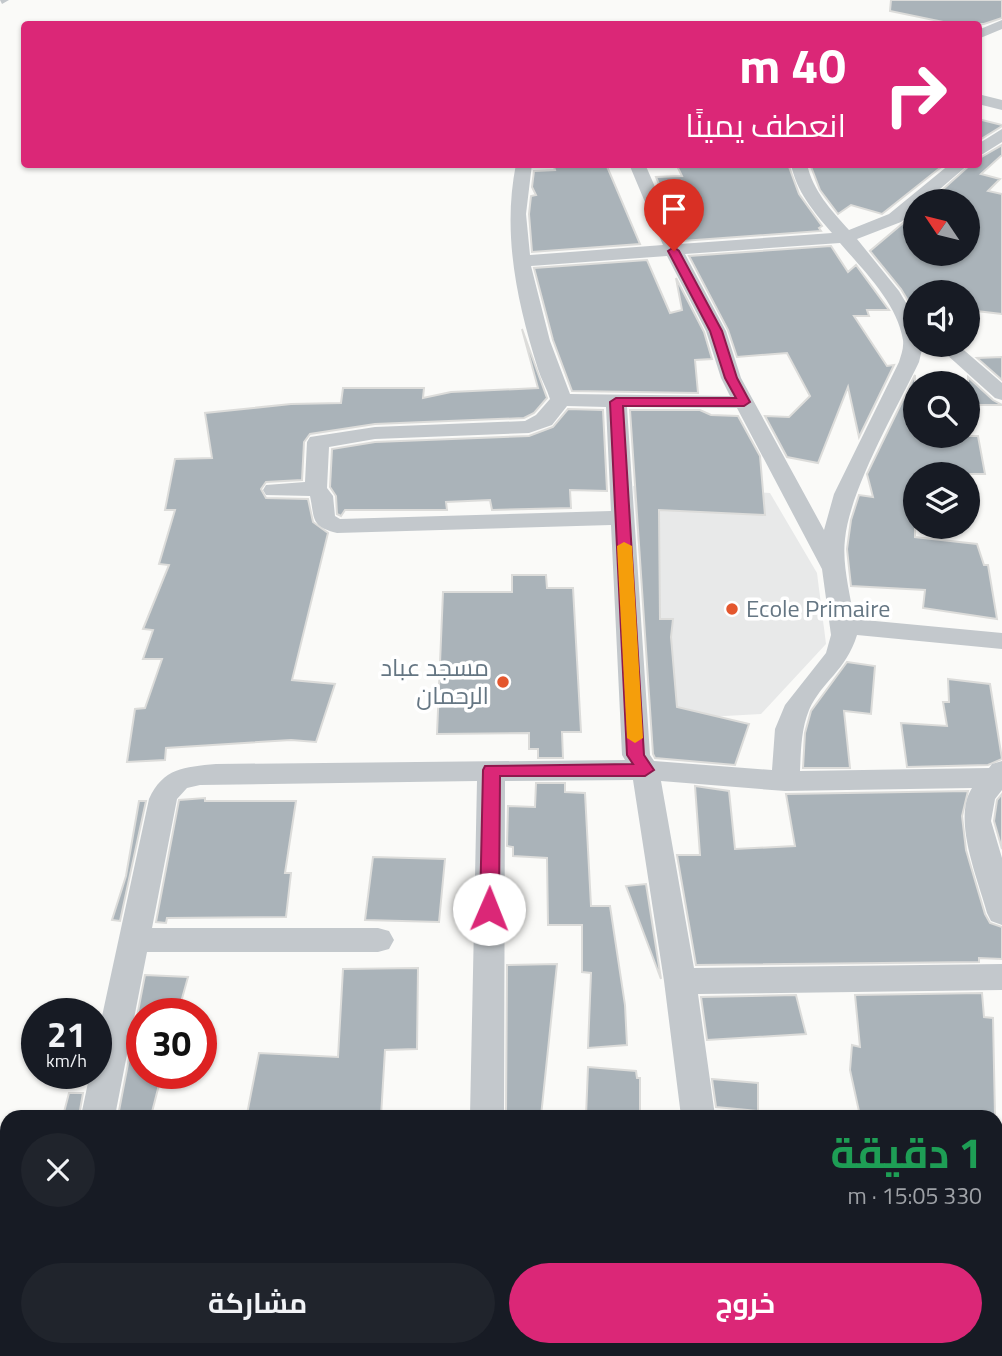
<!DOCTYPE html>
<html lang="ar">
<head>
<meta charset="utf-8">
<style>
  :root { --surface:#171b24; --page:#20242c; --text:#f1f3f6; --muted:#9ea1a6; --accent:#db2777 }
  body { margin:0; font-family:"Titillium Web",Cairo,sans-serif; background:var(--page); color:var(--text); direction:rtl; height:100vh; display:flex; flex-direction:column; font-size:26px; white-space:nowrap }
  * { box-sizing:border-box; margin:0 }
  p { font-size:23px; color:var(--muted) }
  .icon { flex:none; width:38px; height:38px; fill:none; stroke:currentColor; stroke-width:2; stroke-linecap:round; stroke-linejoin:round }
  .map { position:relative; flex:1; overflow:hidden; direction:ltr }
  .details { position:absolute; left:0px; top:1110px; width:1003px; height:247px; display:flex; flex-direction:column; background:var(--surface); border-radius:21px 21px 0 0; box-shadow:0 2px 5px #0004; direction:rtl }
  .details>* { flex:none }
  .banner { position:absolute; left:21px; top:21px; width:961px; height:147px; border-radius:7px; box-shadow:0 2px 5px #0004; direction:rtl; background:#db2777; color:#fff; overflow:hidden }
  .needle { width:46px; rotate:305deg }
  .buttons { position:absolute; left:903px; top:189px; display:grid; gap:14px }
  .buttons a { display:grid; place-items:center; width:77px; height:77px; border-radius:50%; background:var(--surface); box-shadow:0 2px 5px #0004; font-size:35px }
  .speed { position:absolute; left:21px; top:998px; display:flex; gap:14px; font-size:35px; font-weight:700; text-align:center }
  .speed>* { display:grid; place-content:center; width:91px; height:91px; border-radius:50%; background:var(--surface); box-shadow:0 2px 5px #0004; line-height:1 }
  .speed small { font-size:18px; font-weight:400 }
  .speed .limit { border:10px solid #d22; background:#fff; color:#111 }
  .pin { position:absolute; display:grid; place-items:center; width:60px; height:60px; color:#fff; margin:-72px -30px; border-radius:50% 50% 50% 0; rotate:-45deg; box-shadow:0 0 7px #0007 }
  .pin .icon { rotate:45deg }
  .me { position:absolute; width:77px; margin:-38px; rotate:1deg; stroke-linejoin:round; filter:drop-shadow(0 0 5px #0008) }
  .turn { display:flex; align-items:center; gap:24px; height:147px; padding:0 21px; font-size:32px }
  .turn .icon { width:91px; height:91px; stroke-width:2.5 }
  .turn b { display:block; font-size:49px; line-height:60px }
  .round { display:grid; place-items:center; flex:none; width:74px; height:74px; border-radius:37px; background:var(--page) }
  .summary { display:flex; align-items:center; justify-content:space-between; height:119px; padding:0 21px }
  h1 { font-size:42px; font-weight:700; line-height:52px; color:#1e9e55 }
  .action { display:flex; gap:14px; margin-top:auto; padding:14px 21px }
  .action a { flex:1; height:80px; border-radius:42px; background:var(--accent); color:#fff; font-size:28px; font-weight:700; line-height:80px; text-align:center }
  .action a+a { background:var(--page); color:var(--text) }
  .map>svg:first-child { display:block }
</style>
</head>
<body>
<div class="map">
<svg width="1002" height="1356" viewBox="0 0 1002 1356">
  <rect width="100%" height="100%" fill="#fafaf8"/>
  <path fill="#e8e9e9" d="M633 486 770 493 817 573 826 644 761 714 653 720Z"/>
  <path fill="#aab3b9" stroke="#dcdcda" stroke-width="2" d="M891 0H1002V18L984 24H953L890 11Z
    M978 119 1002 125V126L978 141Z
    M1002 145V155L981 174 1000 179 988 191 1002 194V314L968 310V292H915V309H913L901 289 870 251 915 213V254H968V201H930L971 164H978V159Z
    M553 164H606L640 244 532 252 529 214 531 196 536 195 532 187 534 171 555 170Z
    M676 164H788L799 194 822 226 819 228 821 231 682 241 656 177 682 176Z
    M810 164H945L882 214 851 205 838 214 820 190Z
    M831 246 848 272 856 265 889 310H867L869 316H854L887 366 894 365 859 437 848 387 818 463 787 457 765 416 789 417 810 396 787 353 737 357 728 330 689 256Z
    M647 260 670 313 682 310 676 278 704 332 712 359 695 360 698 393 572 391 553 340 534 268Z
    M522 329 547 398 534 413 524 418 375 424 310 434 304 442 302 480 266 482 261 489 266 498 308 499 313 522 328 533 292 680 335 684 316 742 291 740 166 748 165 760 127 762 135 709 145 708 162 659H143L153 630 143 629 169 565 159 564 175 510H165L175 459 212 458 205 413 291 404 341 403 343 388H424L423 398 451 392 538 388Z
    M1002 357V380L977 358Z
    M915 375V436H978L985 474H915V537L977 544 984 565H988L997 619 923 608 925 590 851 586 847 549 851 520 859 495 873 497 867 474Z
    M968 377 993 400 1002 405H968Z
    M568 409 603 410 607 491 570 490 571 508 492 510 490 500 446 502 447 510H345L341 516 337 514 336 496 330 487 332 449 375 442 529 436 553 427Z
    M630 410H700L711 415 738 416 760 456 765 515 659 510 660 619H673L671 637 677 707 749 724 735 765 655 758 653 754Z
    M512 575H546L547 588H573L581 732H562L563 758H538V749H529V733L437 734 443 592H512Z
    M847 662 875 666 871 714 844 711 850 768H803L805 733 811 711Z
    M948 679 990 684 1002 759 988 765 907 767 901 723 947 726 943 702H949Z
    M536 783H565V792L585 793 591 906H610L625 1005 627 1045 588 1048 591 973 582 972V925H548L547 858 513 856V847L507 846 508 806 535 807Z
    M695 786 729 791 735 849 795 846 786 794 968 791 962 816 966 850 985 914 990 923 1002 927V959L979 958V962L696 965 677 855H700Z
    M1002 794V849L994 821 997 800Z
    M205 798V801H296L285 873H291L286 917 167 918 166 923 156 922 179 800Z
    M139 801H146L120 921 112 920 126 876Z
    M373 857 445 859 439 922 365 920Z
    M646 884 661 979 626 886Z
    M557 964 541 1116H506L507 965Z
    M418 968 417 1049 385 1050 381 1116 247 1114 259 1053 338 1057 343 969Z
    M145 975 188 977 178 1013H142V1073H162L151 1116H118Z
    M982 993 984 1017 993 1018 995 1116H860L850 1070 852 1045 860 1047 855 995Z
    M796 995 806 1034 707 1040 701 997Z
    M588 1067 636 1071 637 1078H640V1116H586Z
    M712 1079 758 1083V1111L716 1107Z
    M69 1093H83L79 1116H63Z"/>
  <g fill="none" stroke-linecap="round" stroke-linejoin="round">
    <path fill="#c3c8cc" fill-rule="evenodd" d="M0 0H9L2 4Z
      M1002 20V29L978 39V30Z
      M978 94 1002 100V110L978 104Z
      M1002 129V142L978 157V144Z
      M516 164H532L526 214 530 255 663 245 629 164H645L680 244 832 233C814 212 796 191 791 164H807C813 191 831 210 849 230L889 214 950 164H969L926 201H915V210L901 222 857 239 899 291 915 318V345H923L919 362C896 410 850 489 845 539 842 565 850 593 854 619L1002 633V649L857 635C846 671 822 681 809 710 801 730 801 750 800 771L989 768 992 764 1002 761V790L995 799 991 821 1002 858V925L991 921 987 913C978 879 952 819 972 788L785 791 661 781 694 968 1002 964V990L698 994 715 1116H681L664 981 633 780 505 781 504 1116H470L477 781 200 785 187 788 177 799 152 928H378L389 931 394 940 389 949 378 952H147L115 1116H81L90 1073H96V1044L149 799C163 768 184 767 216 764L625 760 622 755 611 525 337 533C310 526 315 519 310 496L266 495 263 490 266 485 305 482 307 442 310 437 375 427 525 421 536 415 550 399C547 389 541 379 538 369 517 302 502 234 516 164ZM840 243C864 271 897 303 903 340 904 348 901 355 899 362L834 494 824 530 741 378 726 331 685 254ZM667 256 706 331 721 378 730 396 570 394 550 341 531 266ZM567 406 606 407 611 511 340 519 335 516 333 496 327 488 329 447 375 439 529 433 552 425ZM627 407 737 408 822 569 831 635 826 653 785 705 775 729 772 770 654 761 650 755Z
      M936 345H958L1002 383V400L995 398Z
      M996 1194H1002V1226H996Z
      M28 1349H66V1356H26Z
      M466 1349H504L505 1356H465Z
      M709 1349H747L749 1356H709Z"/>
  </g>
  <path fill="#db2777" stroke="#8e194d" stroke-width="2" d="M674 247 679 251 722 331 737 378 750 402 744 406H623L644 755 654 770 645 776H500L499 909 496 914H483L480 909 483 770 485 766 633 764 627 755 610 402 616 398H736L725 378 710 331 668 251Z"/>
  <path fill="#f59e0b" d="M624 542 632 546 643 738 635 743 627 738 617 546Z"/>
  <g fill="#e4572e" stroke="#fff" stroke-width="2.5">
    <circle cx="732" cy="609" r="7"/>
    <circle cx="503" cy="682" r="7"/>
  </g>
  <g text-anchor="middle" stroke-width="7" stroke-linejoin="round" paint-order="stroke">
    <g font-size="24" fill="#657683" stroke="#fff" text-anchor="start">
      <text x="746" y="617">Ecole Primaire</text>
      <text x="489" y="676" text-anchor="end">مسجد عباد<tspan x="489" dy="28">الرحمان</tspan></text>
    </g>
  </g>
</svg>
<div class="buttons">
<a><svg class="needle" viewBox="-14 -14 28 28"><path d="M0-13l5 13h-10z" fill="#e53935"/><path d="M0 13l5-13h-10z" fill="#9ea1a6"/></svg></a>
<a><svg class="icon" aria-label="sound" viewBox="0 0 24 24"><path d="M4 9h4l5-4v14l-5-4H4zM17 9q2 3 0 6"/></svg></a>
<a><svg class="icon" aria-label="search" viewBox="0 0 24 24"><circle cx="10" cy="10" r="6"/><path d="M15 15l6 6"/></svg></a>
<a><svg class="icon" aria-label="layers" viewBox="0 0 24 24"><path d="M12 4l9 5-9 5-9-5zM3 14l9 5 9-5"/></svg></a>
</div>
<div class="speed"><div>21<small>km/h</small></div><div class="limit">30</div></div>
<div class="pin" style="left:674px;top:251px;background:#d93025"><svg class="icon" aria-label="arrive" viewBox="0 0 24 24"><path d="M6 21V4h12l-3 4 3 4H6"/></svg></div>
<svg class="me" style="left:489px;top:909px" viewBox="-20 -20 40 40"><circle r="19" fill="#fff"/><path d="M0-13L10 11 0 6-10 11z" fill="#db2777"/></svg>
<div class="banner">
<div class="turn"><svg class="icon" aria-label="right" viewBox="0 0 24 24"><path d="M7 20v-9h11M14 6l5 5-5 5"/></svg><div><b>40 m</b>انعطف يمينًا</div></div>
</div>
<section class="details">
<div class="summary"><div><h1>1 دقيقة</h1><p>330 m · 15:05</p></div><a class="round"><svg class="icon" aria-label="close" viewBox="0 0 24 24"><path d="M6 6l12 12M18 6L6 18"/></svg></a></div>
<div class="action"><a>خروج</a><a>مشاركة</a></div>
</section>
</div>
</body>
</html>
